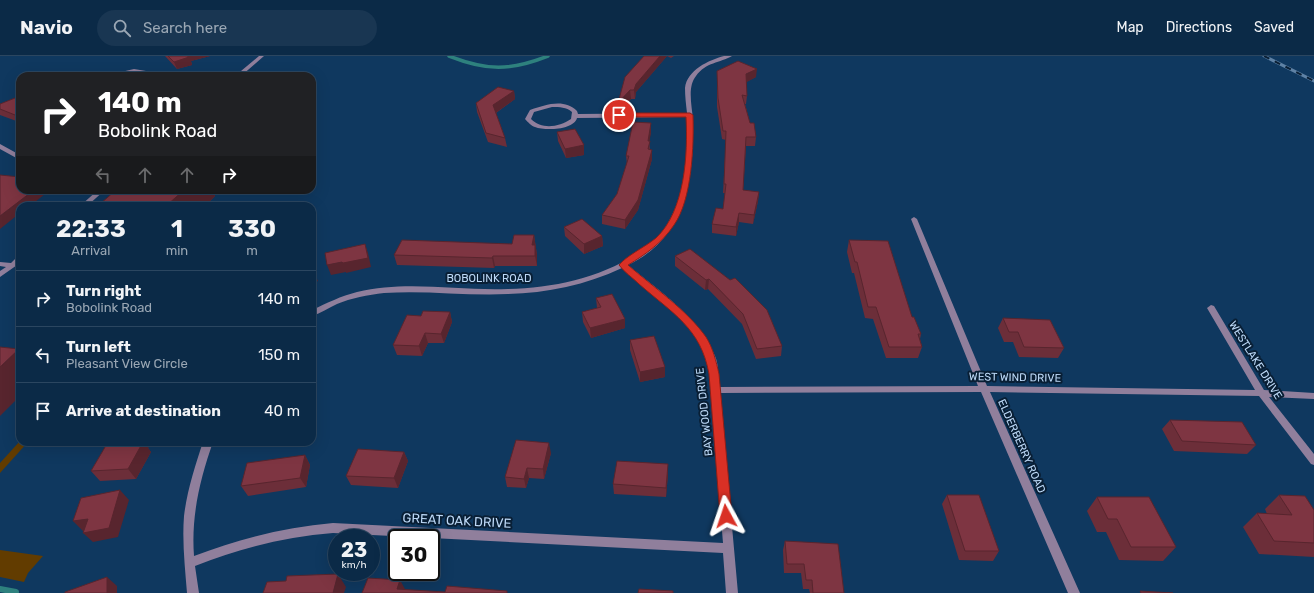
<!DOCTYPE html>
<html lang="en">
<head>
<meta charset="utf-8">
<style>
  :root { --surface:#0b2a47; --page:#193652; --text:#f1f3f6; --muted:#9aa7b4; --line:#2b4660 }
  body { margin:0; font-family:Rubik,sans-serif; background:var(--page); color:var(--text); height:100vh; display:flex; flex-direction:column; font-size:15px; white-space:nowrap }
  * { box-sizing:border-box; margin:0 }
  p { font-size:13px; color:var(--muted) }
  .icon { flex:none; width:22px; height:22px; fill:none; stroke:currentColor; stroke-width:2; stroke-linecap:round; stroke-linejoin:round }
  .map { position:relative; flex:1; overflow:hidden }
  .side { position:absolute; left:16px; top:146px; width:300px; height:244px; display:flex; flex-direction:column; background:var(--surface); border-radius:12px; box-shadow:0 4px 16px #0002,0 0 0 1px var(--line) }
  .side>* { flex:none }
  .guide { position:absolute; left:16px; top:16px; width:300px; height:122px; border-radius:12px; box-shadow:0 4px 16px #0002,0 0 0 1px var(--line); background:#202124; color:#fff; overflow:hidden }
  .speed { position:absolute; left:328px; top:473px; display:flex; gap:8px; font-size:20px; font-weight:700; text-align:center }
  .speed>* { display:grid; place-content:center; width:52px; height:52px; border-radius:50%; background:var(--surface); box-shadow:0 4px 16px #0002,0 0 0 1px var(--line); line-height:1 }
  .speed small { font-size:10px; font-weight:400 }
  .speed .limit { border:2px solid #111; border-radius:6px; background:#fff; color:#111 }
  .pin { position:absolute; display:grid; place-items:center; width:34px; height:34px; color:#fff; margin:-17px; border:2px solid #fff; border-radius:50%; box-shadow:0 1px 4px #0007 }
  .me { position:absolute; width:44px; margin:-22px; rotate:355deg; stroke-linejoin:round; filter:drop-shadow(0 0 3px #0008) }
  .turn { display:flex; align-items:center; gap:14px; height:84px; padding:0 16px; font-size:18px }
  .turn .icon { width:52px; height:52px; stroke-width:2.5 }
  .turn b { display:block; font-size:28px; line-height:34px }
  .lanes { display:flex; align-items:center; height:38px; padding:0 16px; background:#0003; justify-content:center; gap:20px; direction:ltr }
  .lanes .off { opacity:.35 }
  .eta { display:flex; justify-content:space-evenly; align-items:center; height:68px; text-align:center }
  .eta b { font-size:24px; font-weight:700; line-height:28px }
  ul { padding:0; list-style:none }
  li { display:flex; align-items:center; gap:12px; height:56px; padding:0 16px; border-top:1px solid var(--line) }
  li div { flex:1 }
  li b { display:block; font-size:15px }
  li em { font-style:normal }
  header { display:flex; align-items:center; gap:24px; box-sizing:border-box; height:56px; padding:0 20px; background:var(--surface); border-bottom:1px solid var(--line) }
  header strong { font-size:19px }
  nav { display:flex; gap:22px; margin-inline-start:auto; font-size:14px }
  .search { width:280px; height:36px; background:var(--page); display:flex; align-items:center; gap:10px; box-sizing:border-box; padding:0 14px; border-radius:22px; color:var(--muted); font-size:15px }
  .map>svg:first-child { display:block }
</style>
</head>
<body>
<header>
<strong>Navio</strong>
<div class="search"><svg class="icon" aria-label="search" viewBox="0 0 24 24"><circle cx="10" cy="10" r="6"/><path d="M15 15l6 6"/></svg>Search here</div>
<nav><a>Map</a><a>Directions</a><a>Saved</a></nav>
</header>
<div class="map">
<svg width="1314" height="537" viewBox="0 0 1314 537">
  <rect width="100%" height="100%" fill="#0f385f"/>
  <path fill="#623c00" d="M20 385 28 386 0 417V407Z
    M0 494 43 500 28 517 24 526 0 521Z"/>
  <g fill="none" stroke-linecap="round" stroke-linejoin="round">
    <path stroke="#2e817e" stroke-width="3.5" d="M449 0C487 15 510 15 548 0"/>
    <path stroke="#2e817e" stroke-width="6" d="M0 533 16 536 15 537"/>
    <path fill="#907f9c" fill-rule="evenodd" d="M259 0H264L241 20H235Z
      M724 0H732C720 7 706 6 696 20 687 31 692 50 693 64 694 122 687 181 628 209 659 235 699 261 715 300 719 309 718 321 719 331L978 330 911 163 914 161 917 163 987 330 1255 334 1207 252 1211 249 1214 250 1264 334 1314 337V343L1269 341 1314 398V409L1311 408 1259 340 990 336 1080 537H1068L981 336 720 337 738 537H726L723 497 333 477C285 481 240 492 195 510L199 537H187C185 511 182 486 184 460 187 435 195 410 203 386H213C200 423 191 460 194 500 239 483 285 471 333 467L723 487 709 317C705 272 654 239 622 212 586 229 547 237 508 238 466 240 425 234 384 237 368 239 351 242 337 248 328 252 321 257 312 260V254C327 247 341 240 357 236 407 224 458 235 508 233 553 232 600 222 638 197 648 190 658 182 665 172 686 141 688 97 687 61L577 62C574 74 545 75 535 71 531 70 528 66 525 63L530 54C545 49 564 42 577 55L578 58 687 57C686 49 685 40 685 32 687 14 709 4 724 0ZM552 51C560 51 566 51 572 56L571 63C559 71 542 74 531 63L534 56Z
      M134 13 146 15 147 20H141V17C131 15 123 20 113 20L121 16Z
      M0 88 20 99V104L0 93Z
      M98 134H105L87 150H80Z
      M17 201H20V207L0 221V215L6 211 0 210V206L11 207Z"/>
    <g stroke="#5f82a5" stroke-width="3">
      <path id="rail" d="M1264 0 1314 25"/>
    </g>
    <use href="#rail" stroke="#091f35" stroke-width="2" stroke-dasharray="6" stroke-linecap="butt"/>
  </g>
  <path fill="#6c2e39" d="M165 0H210L191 5 192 9 177 13Z
    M644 0H674L671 2 667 0 636 36 635 43H631L618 56Z
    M717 15 756 21 746 26 747 40 746 48H745L750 67 756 81 755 90H746L743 134 759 136 758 145 753 168 739 166 736 180 712 177V168L723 153 725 137H723L726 84 722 83 717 51Z
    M514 35 515 43 496 57 505 82 507 91 488 86 477 56 476 47Z
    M20 40V69L19 66 0 59V48Z
    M557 76 584 89V99L566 102 558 85Z
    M651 76 649 85 650 93 652 103 638 154 625 173 602 168V159L617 138 627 108 626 100Z
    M116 134H212L215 140 205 150H102L100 148Z
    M564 171 602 180 603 190 584 198 565 180Z
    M534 179 537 199V210H495L494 212 397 209 394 199 512 188Z
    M849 184 912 261 921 278 920 283 922 291 918 302H886L873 263 865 262 854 217H852L847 196Z
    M690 193 782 290 781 300 756 303 742 268 708 233 705 234 675 210V200Z
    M596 242 625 263V272L591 282 583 266 582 256 597 252Z
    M450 256 452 266 444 287H428L422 300 397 299 393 289 421 260Z
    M1003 262 1064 292 1058 302 1019 301 1013 286H1004L998 272Z
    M630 284 665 311V321L640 326 630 294Z
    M1170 364 1256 389 1247 398 1174 395 1162 373Z
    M108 386H151L148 392 151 396 136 423 100 425 91 415Z
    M404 396 408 405 398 432 351 429 346 420Z
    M551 397 544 423 529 422 526 432 507 431 505 421Z
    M305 399 310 409 306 431 248 440 241 430Z
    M668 418 666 441 614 438 613 428Z
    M947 439 999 495 993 505 959 504 942 448Z
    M1279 439 1314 454V501L1259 498 1243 471 1257 457 1267 458 1265 453Z
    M1097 441 1176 491 1163 505 1119 504 1106 476H1097L1087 455Z
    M785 485 844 537H810L809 533H803L801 517H784L783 494Z"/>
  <path fill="#58252e" d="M187 0H210L191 5 192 9 177 13 174 6Z
    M660 0H667L636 36 635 43 634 34 636 28Z
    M757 13 756 21 745 27 746 18Z
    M76 17 77 20H73Z
    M630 34 631 43 618 56V47Z
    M514 35 515 43 494 58 493 49Z
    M651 67V76L648 95V85Z
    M584 89V99L566 102 565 93Z
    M652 94V103L638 154 625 173V164Z
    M34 134H50L30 150H20V157L0 173V160Z
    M184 134H212L215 140 205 150H166Z
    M759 136 758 145 753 168 754 159Z
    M739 157V166L736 180V171Z
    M534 179 537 199V210L535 200 532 189Z
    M602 180 603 190 584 198V188Z
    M365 188 368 197 371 211 346 217V216L331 219 327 209 342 206Z
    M493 200 495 210 494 212 492 202Z
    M313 215 318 225 312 228V216Z
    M709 223 708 233 705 234 706 224Z
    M450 256 452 266 444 287 441 278Z
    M625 263V272L591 282 590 272Z
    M425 277 428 287 422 300 419 290Z
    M19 293 20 294V340L0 360V311Z
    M665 311V321L640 326V316Z
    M138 386H151L148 392 151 396 136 423 128 413Z
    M549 387 551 397 544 423 543 413Z
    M404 396 408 405 398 432 394 422Z
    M305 399 310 409 306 431 300 422Z
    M668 408V418L666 441V432Z
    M527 412 529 422 526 432 524 423Z
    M120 434 129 444 118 481 93 486 83 477Z
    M88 463 97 472 83 475 73 465Z
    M338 518 346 531 344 537H333Z
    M107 521 117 530V537H107Z
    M400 524 405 533H397Z"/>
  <path fill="#7e3542" stroke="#58252e" d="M168 0H187L189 1 174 6Z
    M644 0H660L636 28 634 34H630L618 47 625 21Z
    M738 5 757 13 746 18 747 40 742 39 750 67H754L756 81H746L743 134 759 136 754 159 739 157 736 171 712 168 716 152 723 153 726 128H724L726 75H723L718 42 717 15Z
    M76 17 73 20H55L56 19Z
    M498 31 514 35 493 49 505 82 486 77 476 47Z
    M20 40V61L0 53V48Z
    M633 66 651 67 648 85H650L648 93 652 94 638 144 625 164 602 159 617 138 629 100H626Z
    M575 73 584 89 565 93 557 76Z
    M0 119 20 121V134H34L0 160Z
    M116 134H184L166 150H131L100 148Z
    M582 163 602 180 584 188 564 171Z
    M514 179H534L532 189H535V200H493L492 202 394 199 402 184 512 188Z
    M849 184 888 185 912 261H914L921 278H918L922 291H889L876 251H868L857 206H855Z
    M365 188 368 202 343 207 342 206 327 209 325 197Z
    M690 193 730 224 735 222 767 254 782 290 757 293 743 258 709 223 706 224 675 200Z
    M612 238 625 263 590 272 582 256 601 251 596 242Z
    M423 255 450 256 441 278 425 277 419 290 393 289 407 259 421 260Z
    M1003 262 1050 264 1064 292 1024 291 1018 276H1009Z
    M654 280 665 311 640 316 630 284Z
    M0 291 19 293 0 311Z
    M1170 364 1242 366 1256 389 1182 385Z
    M516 384 549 387 543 413 527 412 524 423 505 421Z
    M108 386H143L128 413 91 415Z
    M358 393 404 396 394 422 346 420Z
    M305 399 300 422 241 430 247 407Z
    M617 405 668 408 666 432 613 428Z
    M120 434 109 472 83 477 88 463 73 465 81 442Z
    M947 439H979L999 495H965Z
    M1279 439 1305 440 1314 454V487L1274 485 1257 457 1292 459Z
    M1097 441H1149L1176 491H1131L1117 463H1108Z
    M785 485 838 488 844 537H813L812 524H806L804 508H787Z
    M338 518 333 537H263L267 526 286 525 287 520Z
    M107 521V537H65V536Z
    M368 522 400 524 397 533 445 536 447 530 507 535V537H362Z
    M639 533 673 535V537H638Z
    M1140 535 1173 537H1141Z"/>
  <path fill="#d93025" stroke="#8d1f18" d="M619 57H690L693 59C694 89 692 144 674 169 662 187 646 198 628 209 652 230 688 255 706 281 713 292 716 305 719 318L732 460 730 464 726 466 722 464 720 460 709 318C701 272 672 257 639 228 633 222 624 216 619 209 626 200 645 191 656 182 685 155 688 98 686 61H616L615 59Z"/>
  <g text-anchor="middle" stroke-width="4" stroke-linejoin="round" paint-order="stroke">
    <g font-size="11" fill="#bdd9f7" stroke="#091f35">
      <text x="489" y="226">BOBOLINK ROAD</text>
      <text transform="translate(1256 304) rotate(58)" y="4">WESTLAKE DRIVE</text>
      <text transform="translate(1015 321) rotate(1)" y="4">WEST WIND DRIVE</text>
      <text transform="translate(704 356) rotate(-96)" y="4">BAY WOOD DRIVE</text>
      <text transform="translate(1022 390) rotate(66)" y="4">ELDERBERRY ROAD</text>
    </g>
    <g font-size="13" fill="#bdd9f7" stroke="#091f35">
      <text transform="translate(457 464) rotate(3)" y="5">GREAT OAK DRIVE</text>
    </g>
  </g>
</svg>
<div class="speed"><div>23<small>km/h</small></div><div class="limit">30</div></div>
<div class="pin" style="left:619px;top:59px;background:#d93025"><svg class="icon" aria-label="arrive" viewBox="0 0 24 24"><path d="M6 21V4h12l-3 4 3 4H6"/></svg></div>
<svg class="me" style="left:726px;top:460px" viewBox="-20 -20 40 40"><path d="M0-17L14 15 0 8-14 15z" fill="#d93025" stroke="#fff" stroke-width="4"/></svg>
<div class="guide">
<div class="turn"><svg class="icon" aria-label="right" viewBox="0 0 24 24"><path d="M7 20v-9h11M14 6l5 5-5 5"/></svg><div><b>140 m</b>Bobolink Road</div></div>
<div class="lanes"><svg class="icon off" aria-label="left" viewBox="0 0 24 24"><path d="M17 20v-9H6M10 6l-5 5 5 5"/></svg><svg class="icon off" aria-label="ahead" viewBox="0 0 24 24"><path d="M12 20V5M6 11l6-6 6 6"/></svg><svg class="icon off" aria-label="ahead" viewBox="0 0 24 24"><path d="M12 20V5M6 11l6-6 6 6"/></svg><svg class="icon" aria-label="right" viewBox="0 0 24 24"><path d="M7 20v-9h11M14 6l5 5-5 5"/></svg></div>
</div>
<section class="side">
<div class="eta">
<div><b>22:33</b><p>Arrival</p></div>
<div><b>1</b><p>min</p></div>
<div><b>330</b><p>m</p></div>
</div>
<ul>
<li><svg class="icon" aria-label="right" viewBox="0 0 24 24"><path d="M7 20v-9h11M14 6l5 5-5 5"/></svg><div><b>Turn right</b><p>Bobolink Road</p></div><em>140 m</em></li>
<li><svg class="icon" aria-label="left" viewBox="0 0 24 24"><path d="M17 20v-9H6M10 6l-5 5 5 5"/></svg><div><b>Turn left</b><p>Pleasant View Circle</p></div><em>150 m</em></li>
<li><svg class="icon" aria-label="arrive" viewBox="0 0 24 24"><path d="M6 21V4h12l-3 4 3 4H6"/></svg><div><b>Arrive at destination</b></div><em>40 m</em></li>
</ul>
</section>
</div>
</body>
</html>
